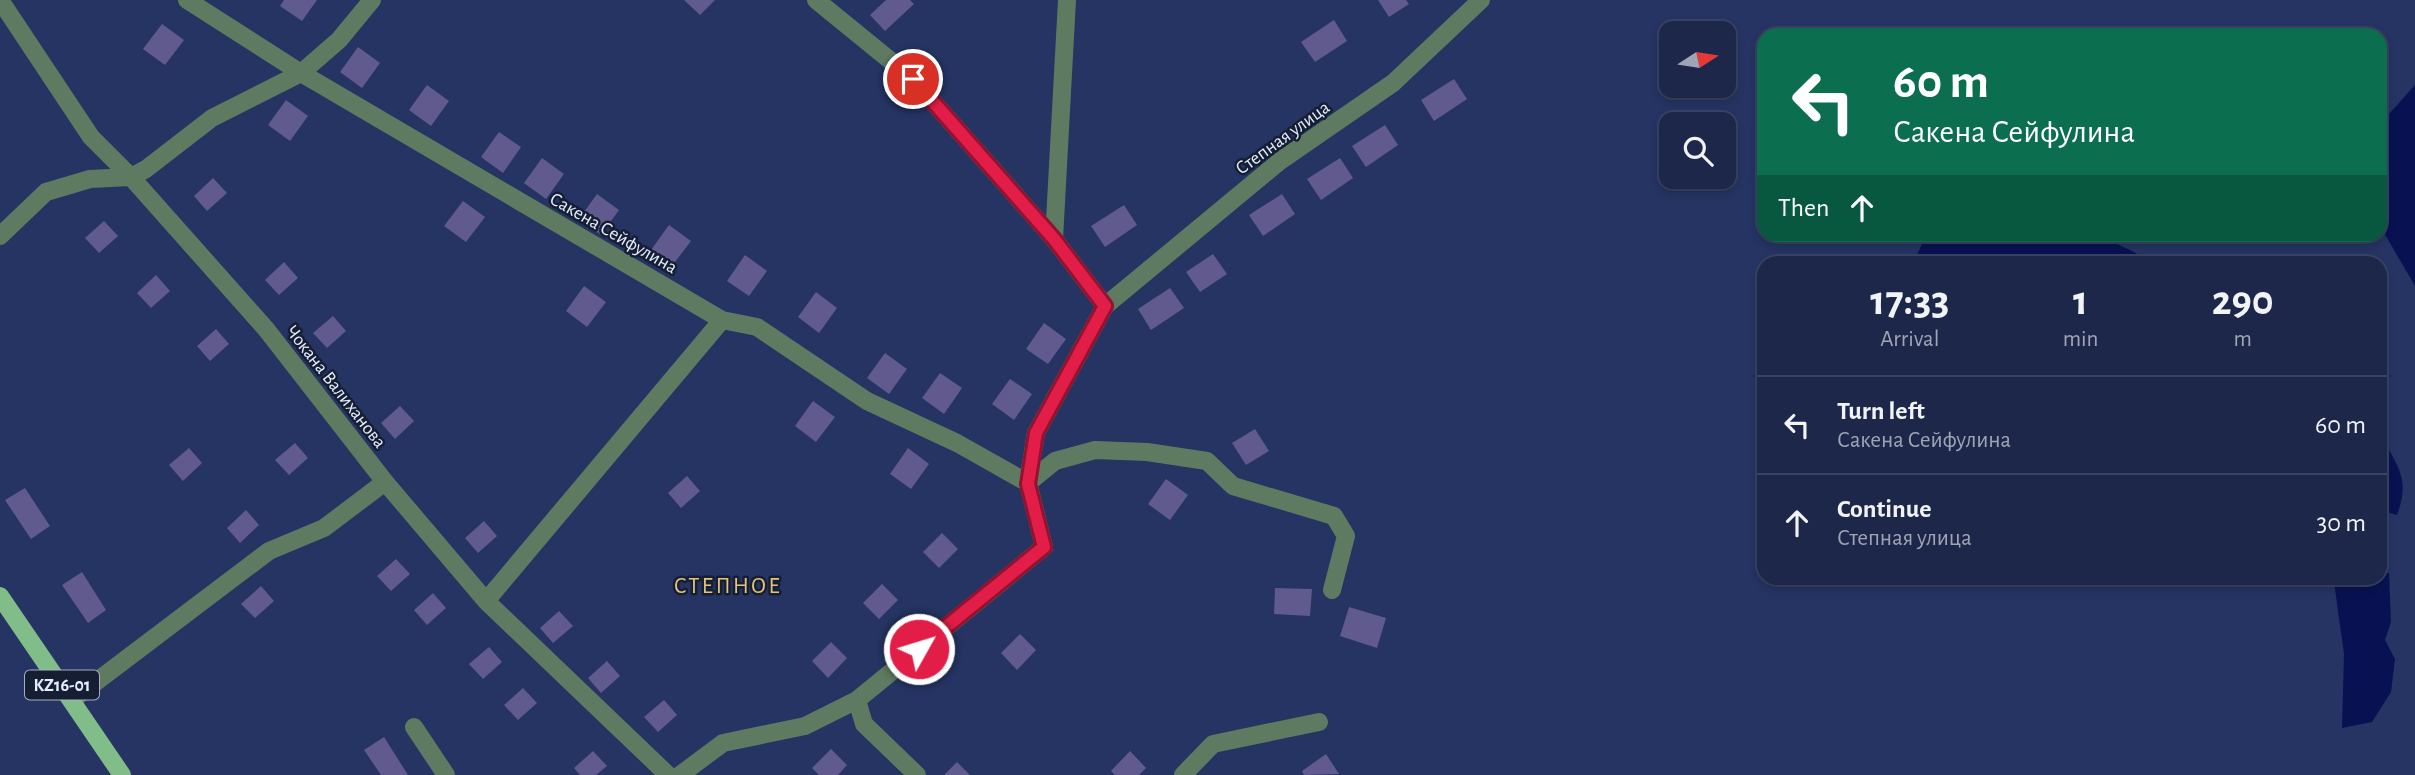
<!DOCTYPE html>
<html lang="en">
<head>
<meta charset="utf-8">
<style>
  :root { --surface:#1c274a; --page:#252f51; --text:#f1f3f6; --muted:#a0a5b5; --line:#3a4462 }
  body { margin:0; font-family:"Alegreya Sans",sans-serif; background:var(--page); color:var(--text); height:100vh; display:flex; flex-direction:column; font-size:26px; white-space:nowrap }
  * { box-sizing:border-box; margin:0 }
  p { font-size:23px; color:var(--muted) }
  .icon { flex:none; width:38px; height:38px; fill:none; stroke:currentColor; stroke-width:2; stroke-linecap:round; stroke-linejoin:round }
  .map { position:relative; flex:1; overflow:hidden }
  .side { position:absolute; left:1757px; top:256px; width:630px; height:329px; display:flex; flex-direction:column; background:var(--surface); border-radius:21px; box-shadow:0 4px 10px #0003,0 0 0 2px var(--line) }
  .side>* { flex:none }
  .guide { position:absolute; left:1757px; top:28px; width:630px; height:214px; border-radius:21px; box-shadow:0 4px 10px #0003,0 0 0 2px var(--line); background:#0b6e4f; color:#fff; overflow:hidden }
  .needle { width:46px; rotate:78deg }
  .fabs { position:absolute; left:1659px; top:21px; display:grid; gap:14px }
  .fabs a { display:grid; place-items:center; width:77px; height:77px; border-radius:14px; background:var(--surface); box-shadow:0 4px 10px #0003,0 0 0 2px var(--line); font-size:35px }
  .pin { position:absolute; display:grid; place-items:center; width:60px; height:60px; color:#fff; margin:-30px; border:4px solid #fff; border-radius:50%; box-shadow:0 2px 7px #0007 }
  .me { position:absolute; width:77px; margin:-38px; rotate:51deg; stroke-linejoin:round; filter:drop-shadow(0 0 5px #0008) }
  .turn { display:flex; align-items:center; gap:24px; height:147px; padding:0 21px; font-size:32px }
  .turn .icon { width:91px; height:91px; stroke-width:2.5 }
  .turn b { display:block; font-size:49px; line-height:60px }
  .then { display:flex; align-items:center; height:66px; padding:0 21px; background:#0003; gap:14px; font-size:26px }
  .eta { display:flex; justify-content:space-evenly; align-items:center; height:119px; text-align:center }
  .eta b { font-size:42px; font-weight:700; line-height:49px }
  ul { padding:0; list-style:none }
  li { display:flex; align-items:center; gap:21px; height:98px; padding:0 21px; border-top:2px solid var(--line) }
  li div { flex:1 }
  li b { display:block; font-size:26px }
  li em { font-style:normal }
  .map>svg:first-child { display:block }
</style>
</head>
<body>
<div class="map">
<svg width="2415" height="775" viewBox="0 0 2415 775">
  <rect width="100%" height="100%" fill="#253463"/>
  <path fill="#081252" d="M2415 85V286L2380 226V124Z
    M1929 234 2105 235C2118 248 2134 248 2147 262H1914L1925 237Z
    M2380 434C2397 466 2411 478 2397 515L2380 510Z
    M2380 572 2389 573 2391 622 2385 640 2395 659 2391 692 2372 722 2342 728 2344 654 2334 582 2343 578H2380Z"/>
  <path fill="#605a8f" d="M284 0H317L302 21 280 6Z
    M684 0H715L700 15Z
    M886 0H910L914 4 885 31 870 15Z
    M1378 0H1406L1409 4 1389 17Z
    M1334 20 1347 41 1315 62 1301 42Z
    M162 24 184 40 165 65 143 49Z
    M358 47 380 63 362 88 340 72Z
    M1454 79 1467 99 1434 121 1421 100Z
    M427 85 449 101 431 126 409 110Z
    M286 100 308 116 290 141 268 125Z
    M1385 125 1398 145 1366 167 1352 146Z
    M499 132 521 147 503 173 481 157Z
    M542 158 564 174 546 199 524 183Z
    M1340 158 1353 178 1321 200 1307 179Z
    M213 178 227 193 207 211 194 196Z
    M597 194 619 210 601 235 579 219Z
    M1282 194 1295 214 1263 236 1249 215Z
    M463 201 485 217 466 242 444 226Z
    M1124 205 1137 225 1105 247 1091 226Z
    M104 221 118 236 99 253 85 238Z
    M669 225 691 241 672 266 651 250Z
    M1213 254 1227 274 1200 292 1186 272Z
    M745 255 767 271 749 296 727 281Z
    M284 262 298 278 279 295 265 280Z
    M156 275 170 291 151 308 137 293Z
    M584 286 606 302 587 327 566 311Z
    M1170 288 1184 308 1151 330 1138 309Z
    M816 292 837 308 819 333 798 317Z
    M333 316 346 331 327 348 313 333Z
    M1044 323 1066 339 1048 364 1026 349Z
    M216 329 229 344 210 361 197 346Z
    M885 353 907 369 889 394 867 378Z
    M940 373 962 388 944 414 922 398Z
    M1010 379 1032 394 1014 420 992 404Z
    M813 401 835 417 816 442 795 426Z
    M400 406 414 421 395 439 381 423Z
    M1255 429 1269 451 1246 465 1232 443Z
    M295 443 308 458 289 475 275 460Z
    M189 448 202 463 183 481 169 465Z
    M908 448 929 464 911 489 890 474Z
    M687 476 700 491 681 508 668 493Z
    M1166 479 1188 495 1170 520 1148 504Z
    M25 488 50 526 31 539 5 500Z
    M246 510 259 525 240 543 227 528Z
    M484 521 497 536 478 553 465 538Z
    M942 533 958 549 939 568 923 552Z
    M396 559 410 574 391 591 377 576Z
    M82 572 106 610 88 623 62 585Z
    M882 584 898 600 879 619 863 603Z
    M261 586 274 601 255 618 241 604Z
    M1275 588 1312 589 1310 616 1274 614Z
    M433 593 446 608 427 625 414 610Z
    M1349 607 1386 618 1377 648 1340 636Z
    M559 611 573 626 553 643 540 628Z
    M1020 634 1036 650 1017 670 1001 653Z
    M831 642 847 658 828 678 812 661Z
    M489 647 502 662 483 679 469 664Z
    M607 661 620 676 601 693 588 678Z
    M523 688 537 703 518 720 504 705Z
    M664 700 677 715 658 732 644 717Z
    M384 737 408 775H381L364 750Z
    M831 749 847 765 838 775H819L812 768Z
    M593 751 607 766 596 775H580L574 768Z
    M1130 751 1146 768 1139 775H1115L1111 771Z
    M1326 754 1339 774 1304 775 1302 771Z
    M957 762 970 775H944Z"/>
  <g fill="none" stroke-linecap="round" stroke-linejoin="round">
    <path stroke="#5e7b61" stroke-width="18" d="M0 0 91 137 131 177 266 329 385 482 486 601 668 775
      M187 0 301 73 722 320 757 327 867 401 957 443 1028 483 1044 547 857 700 805 726 723 743 680 775
      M816 0 913 79 1054 239
      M1067 0 1054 239 1105 306
      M0 236 46 192 90 179 131 177 146 169 212 118 301 73 339 40 372 0
      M1028 483 1036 433 1105 306 1280 161 1393 83 1481 0
      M1028 483 1055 461 1095 450 1147 452 1207 461 1233 486 1334 516 1346 536 1332 590
      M486 601 722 320
      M72 700 269 551 324 528 385 482
      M857 700 864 724 917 775
      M414 727 446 775
      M1183 775 1213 744 1319 722"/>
    <path stroke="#80bd89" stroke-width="18" d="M0 596 122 775"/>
  </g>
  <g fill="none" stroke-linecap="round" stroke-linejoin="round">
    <g stroke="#92132f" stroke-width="18">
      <path id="route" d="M913 79 1054 239 1105 306 1036 433 1028 484 1044 547 919 649"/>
    </g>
    <use href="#route" stroke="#e11d48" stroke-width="12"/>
  </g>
  <g text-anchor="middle" stroke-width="5" stroke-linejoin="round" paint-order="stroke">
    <rect fill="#161e33" stroke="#a7afc1" stroke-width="2" x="25" y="670.5" width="74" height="29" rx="5"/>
    <g font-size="18" font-weight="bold" fill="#e5edfe">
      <text x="62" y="691">KZ16-01</text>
    </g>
    <g font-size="19" fill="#e5edfe" stroke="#161e33">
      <text transform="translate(1282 137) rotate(-36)" y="7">Степная улица</text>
      <text transform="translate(614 232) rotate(30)" y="7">Сакена Сейфулина</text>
      <text transform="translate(337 386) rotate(52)" y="7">Чокана Валиханова</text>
    </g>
    <g font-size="23" letter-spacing="2" fill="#e3c47a" stroke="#161e33">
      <text x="728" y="593">СТЕПНОЕ</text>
    </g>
  </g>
</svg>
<div class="fabs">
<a><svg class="needle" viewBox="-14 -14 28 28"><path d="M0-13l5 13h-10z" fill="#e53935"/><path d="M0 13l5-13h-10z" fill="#a0a5b5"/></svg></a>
<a><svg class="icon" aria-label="search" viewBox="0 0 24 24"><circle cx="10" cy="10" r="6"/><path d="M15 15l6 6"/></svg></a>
</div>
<div class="pin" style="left:913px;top:79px;background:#d93025"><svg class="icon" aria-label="arrive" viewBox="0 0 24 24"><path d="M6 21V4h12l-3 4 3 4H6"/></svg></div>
<svg class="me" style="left:919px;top:649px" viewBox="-20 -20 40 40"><circle r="17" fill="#e11d48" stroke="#fff" stroke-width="3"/><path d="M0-11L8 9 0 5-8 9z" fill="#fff"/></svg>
<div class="guide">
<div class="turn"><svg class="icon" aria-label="left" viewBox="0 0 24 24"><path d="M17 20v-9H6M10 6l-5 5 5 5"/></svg><div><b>60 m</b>Сакена Сейфулина</div></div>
<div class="then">Then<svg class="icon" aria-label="ahead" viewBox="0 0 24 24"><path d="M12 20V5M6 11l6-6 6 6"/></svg></div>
</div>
<section class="side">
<div class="eta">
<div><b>17:33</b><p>Arrival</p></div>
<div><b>1</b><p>min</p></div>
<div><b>290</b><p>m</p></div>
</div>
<ul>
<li><svg class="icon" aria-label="left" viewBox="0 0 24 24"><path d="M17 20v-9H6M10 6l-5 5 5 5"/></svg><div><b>Turn left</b><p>Сакена Сейфулина</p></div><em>60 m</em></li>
<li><svg class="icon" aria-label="ahead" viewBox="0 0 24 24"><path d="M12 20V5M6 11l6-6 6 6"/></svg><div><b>Continue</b><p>Степная улица</p></div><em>30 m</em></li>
</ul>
</section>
</div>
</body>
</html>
